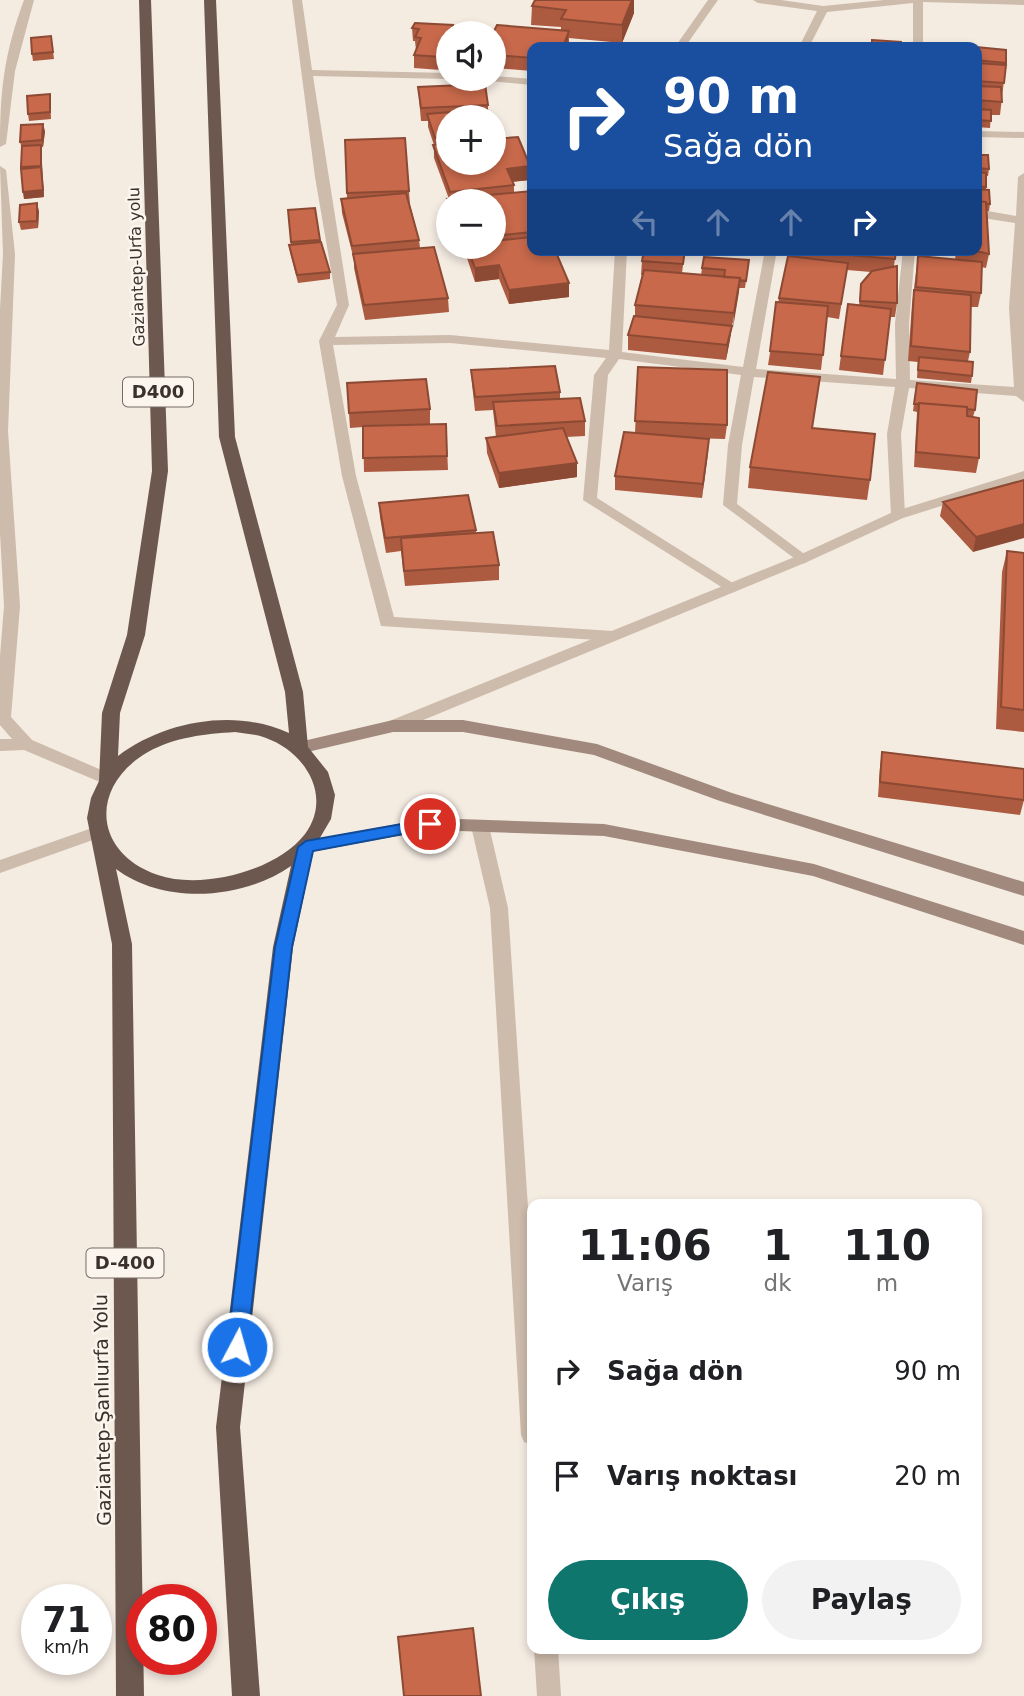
<!DOCTYPE html>
<html lang="tr">
<head>
<meta charset="utf-8">
<style>
  :root { --surface:#fff; --page:#f2f2f2; --text:#202124; --muted:#757577; --accent:#0f766e }
  body { margin:0; font-family:"DejaVu Sans",sans-serif; background:var(--page); color:var(--text); height:100vh; display:flex; flex-direction:column; font-size:26px; white-space:nowrap }
  * { box-sizing:border-box; margin:0 }
  p { font-size:23px; color:var(--muted) }
  .icon { flex:none; width:38px; height:38px; fill:none; stroke:currentColor; stroke-width:2; stroke-linecap:round; stroke-linejoin:round }
  .map { position:relative; flex:1; overflow:hidden }
  .side { position:absolute; left:527px; top:1199px; width:455px; height:455px; display:flex; flex-direction:column; background:var(--surface); border-radius:14px; box-shadow:0 4px 10px #0003 }
  .side>* { flex:none }
  .banner { position:absolute; left:527px; top:42px; width:455px; height:214px; border-radius:14px; box-shadow:0 4px 10px #0003; background:#1a4fa0; color:#fff; overflow:hidden }
  .tools { position:absolute; left:436px; top:21px; display:grid; gap:14px }
  .tools a { display:grid; place-items:center; width:70px; height:70px; border-radius:50%; background:var(--surface); box-shadow:0 4px 10px #0003; font-size:35px }
  .speed { position:absolute; left:21px; top:1584px; display:flex; gap:14px; font-size:35px; font-weight:700; text-align:center }
  .speed>* { display:grid; place-content:center; width:91px; height:91px; border-radius:50%; background:var(--surface); box-shadow:0 4px 10px #0003; line-height:1 }
  .speed small { font-size:18px; font-weight:400 }
  .speed .limit { border:10px solid #d22; background:#fff; color:#111 }
  .pin { position:absolute; display:grid; place-items:center; width:60px; height:60px; color:#fff; margin:-30px; border:4px solid #fff; border-radius:50%; box-shadow:0 2px 7px #0007 }
  .me { position:absolute; width:77px; margin:-38px; rotate:6deg; stroke-linejoin:round; filter:drop-shadow(0 0 5px #0008) }
  .turn { display:flex; align-items:center; gap:24px; height:147px; padding:0 21px; font-size:32px }
  .turn .icon { width:91px; height:91px; stroke-width:2.5 }
  .turn b { display:block; font-size:49px; line-height:60px }
  .lanes { display:flex; align-items:center; height:66px; padding:0 21px; background:#0003; justify-content:center; gap:35px; direction:ltr }
  .lanes .off { opacity:.35 }
  .eta { display:flex; justify-content:space-evenly; align-items:center; height:119px; text-align:center }
  .eta b { font-size:42px; font-weight:700; line-height:49px }
  .action { display:flex; gap:14px; margin-top:auto; padding:14px 21px }
  .action a { flex:1; height:80px; border-radius:42px; background:var(--accent); color:#fff; font-size:28px; font-weight:700; line-height:80px; text-align:center }
  .action a+a { background:var(--page); color:var(--text) }
  ul { padding:0; list-style:none }
  li { display:flex; align-items:center; gap:21px; height:105px; padding:0 21px }
  li div { flex:1 }
  li b { display:block; font-size:26px }
  li em { font-style:normal }
  .map>svg:first-child { display:block }
</style>
</head>
<body>
<div class="map">
<svg width="1024" height="1696" viewBox="0 0 1024 1696">
  <rect width="100%" height="100%" fill="#f4ebe1"/>
  <g fill="none" stroke-linecap="round" stroke-linejoin="round">
    <path fill="#cdbbac" fill-rule="evenodd" d="M24 0H34L15 71 6 144 0 147C0 90 4 54 24 0Z
      M292 0H302L312 70 448 73V79H450H448L313 76 349 305 335 337 450 335 609 350 615 250H627L622 352 743 367 765 250H777L756 369 896 379 895 324 903 250H915L909 324 910 380 1014 387 1009 308 1015 223 976 217V209L1016 216 1018 177 1024 173V402L1016 396 909 388 901 434 905 515 898 519 891 515 887 434 895 387 754 377 742 445 737 504 807 556 810 559 807 562 802 564 723 505 728 445 741 375 619 359 608 375 597 498 736 585 739 588 736 591 731 593 583 500 594 375 606 358 450 343 333 345 356 476 394 617 613 631 621 636 613 641 381 626 342 476 319 341 337 305 315 177Z
      M708 0H718L685 47H675Z
      M753 0H781L823 6 884 0H1024V5L923 2V47H913V3L827 12 809 47H799L817 11 758 3Z
      M494 76 532 79V85L490 81 488 79H494Z
      M976 131 1024 132V138L976 137Z
      M0 166 6 170 15 254 8 431 20 606 11 717 32 740 113 775 115 779 113 783 107 785 24 750 0 751V739H12L0 725V656L4 606 0 533V309L3 254Z
      M480 820 489 826 508 908 532 1267V1445L524 1442 521 1435 490 908 471 826Z
      M534 1648H558L561 1696H537Z"/>
    <path fill="#cdbbac" fill-rule="evenodd" d="M1024 471V480L903 518 807 562 399 730 393 732 385 726 387 722 797 556 893 512Z
      M98 826 107 832 104 836 0 873V860Z"/>
    <path fill="#a18a7d" fill-rule="evenodd" d="M393 720H463L597 744 732 793 1024 882V896L720 801 594 755 463 732H393L299 754 291 748 299 742Z
      M430 818 604 824 814 864 1024 931V945L813 876 604 836 430 830 305 853 299 851 296 847 299 843 305 841Z"/>
    <path fill="#6c584f" fill-rule="evenodd" d="M139 0H151L168 471 145 635 120 713 118 756C164 721 235 708 289 733L285 692 219 437 204 0H216L235 437 303 692 308 747 328 772 335 795 331 819 314 848 293 947 240 1427 260 1696H232L216 1427 273 947 291 866C242 900 164 905 116 869L132 944 144 1696H116L112 944 87 818 91 798 99 781 102 713 127 635 152 471ZM235 732C245 734 257 734 266 738 305 752 333 796 305 834 277 871 201 890 158 875 93 853 89 786 148 752 175 737 205 734 235 732Z"/>
  </g>
  <path fill="#ac5a40" d="M532 6 634 13 622 43 569 38V44L532 47V71L494 68 493 33 561 31V27L531 25Z
    M453 25V33H448L441 70 414 68V55L416 50 415 41H413L412 28Z
    M51 36 54 59 33 61 32 54Z
    M976 47 1006 63 1000 115H991L990 128 976 127Z
    M418 87 488 105V112L448 117V163H494V126L496 133V139L530 180 512 182 514 185V193L532 191V250L569 297 509 304 499 279 475 282 467 258 466 253H461L459 247H494V201H448V215L447 199H449L434 158V145L428 127V121H421Z
    M50 94 51 119 29 121 28 114Z
    M45 131 43 147H41L42 172 44 197 24 199 22 169V149L20 142Z
    M345 140 409 191 410 205 419 240 420 248 448 298 449 312 365 320 354 268V260L342 213 341 199 347 198Z
    M976 155 989 169 988 176H986V190L990 204 989 211H987L989 254 986 268 981 267V293L978 307H971L970 352 968 361 972 376 971 383 917 378 918 362 908 361 912 304 918 256 955 260 956 250H976Z
    M315 208 320 242 330 272V279L298 283 290 252 289 245H291L288 210Z
    M39 211 38 228 21 230 19 222Z
    M644 250H685L682 273 701 275 702 268 749 260 745 288H739L726 360 628 350V335L635 316V305L642 275H641L642 261Z
    M702 250H745V256Z
    M790 250H896L894 266 897 303 895 317H890L883 375 839 370 848 304 859 305 861 284 871 272 847 270 839 319 827 317 821 370 768 365 779 298Z
    M638 367 727 425 725 439 689 438 709 439 702 498 615 490V476L635 433Z
    M471 370 560 392V399L585 421V436L566 437 577 477 499 488 487 453 486 438 496 437 493 410 475 411 472 384Z
    M347 383 430 409V424L395 425 446 424 448 470 364 472 363 427 350 428Z
    M917 383 975 410 973 417 979 458 976 473 914 467 917 412 913 411Z
    M812 428 870 480 867 500 748 488 750 467Z
    M1024 480 973 552 940 516 943 502Z
    M379 503 476 530V533L499 565V580L405 586 401 551 386 553 380 517Z
    M1007 551 1024 553V732L996 729 1002 572Z
    M882 752 1024 800 1020 815 878 797 880 767Z"/>
  <path fill="#8c4a34" d="M632 0H634V13L622 43V25Z
    M569 31 567 47H563Z
    M448 39V53L441 70V57Z
    M43 124 45 131 43 147 42 140Z
    M41 145 44 197 24 199 23 192 43 190 41 166Z
    M530 166V180L507 182V169Z
    M37 203 39 211 38 228 37 221Z
    M499 265V279L475 282V268Z
    M740 278 739 292 733 328 734 313Z
    M569 283V297L509 304V290Z
    M732 326 730 340 726 360 727 345Z
    M709 439 708 454 702 498 703 484Z
    M577 463V477L499 488V473Z
    M1024 512V538L973 552 976 537Z"/>
  <path fill="#c8694b" stroke="#8c4a34" stroke-width="2" d="M535 0H632L622 25 561 19 566 10 532 6Z
    M415 23 453 25 450 33H448V39L441 57 414 55 421 38 415 37 419 29 412 28Z
    M497 25 569 31 563 47H532V58L494 55 493 33Z
    M51 36 53 52 32 54 31 38Z
    M872 40 901 42V47H872Z
    M820 43 865 46V47H816Z
    M943 45 975 47H943Z
    M976 47 1006 50V63L976 60Z
    M976 63 1006 65 1004 83 976 81Z
    M485 84 488 105 421 108 418 87Z
    M976 86 1001 87 1002 102 976 100Z
    M50 94V112L28 114 27 96Z
    M487 109 490 117H448V137L435 138 427 114Z
    M976 109 991 110V121L976 120Z
    M43 124 42 140 20 142 21 125Z
    M518 137 530 166 507 169 514 185 450 192 433 145 448 143V163H494V139Z
    M405 138 409 191 347 193 345 140Z
    M41 145V166L21 167 22 146Z
    M976 155H988L989 169 976 168Z
    M41 167 43 190 23 192 21 169Z
    M976 172 986 173V187L976 186Z
    M976 189 989 190 990 204H987L986 202 976 201Z
    M532 191V232L494 236V201H448V202L447 199Z
    M406 193 419 240 352 246 341 199Z
    M976 201 986 202 989 254 972 250H976Z
    M37 203V221L19 222 20 205Z
    M315 208 320 240 291 242 288 210Z
    M532 237V250H555L569 283 509 290 499 265 475 268 467 247H494V241Z
    M321 242 330 272 297 275 289 245Z
    M434 247 448 298 364 305 353 254Z
    M644 250H685L683 264 642 261Z
    M790 250H896L895 259Z
    M788 256 848 263 841 304 779 298Z
    M918 256 982 262 981 293 916 287Z
    M704 257 749 260 746 281 740 280V278L724 277 725 270 702 268Z
    M897 266V303L860 301 861 284 872 271Z
    M644 270 740 278 734 313 635 305Z
    M914 290 971 295 970 352 911 346Z
    M776 302 828 306 823 355 770 351Z
    M848 304 891 309 885 360 841 356Z
    M634 316 732 326 727 345 628 335Z
    M919 357 973 362 972 376 918 370Z
    M555 366 560 392 475 397 471 370Z
    M638 367 727 370V425L635 421Z
    M768 372 820 377 812 428 875 434 870 480 750 467Z
    M426 379 430 409 349 413 347 383Z
    M917 383 977 390 975 410 967 409V407L919 403V404H914Z
    M580 398 585 421 497 426 493 402Z
    M919 403 967 407V416L979 418V458L916 452Z
    M446 424 447 456 363 458V426Z
    M563 428 577 463 499 473 486 438Z
    M624 432 709 439 703 484 615 476Z
    M1024 480V524L976 537 943 502Z
    M468 495 476 530 385 538 379 503Z
    M493 532 499 565 404 571 401 538Z
    M1007 551 1024 553V710L1001 707Z
    M882 752 1024 769V800L880 782Z
    M473 1628 481 1696H404L398 1637Z"/>
  <path fill="#1a73e8" stroke="#114b97" stroke-width="2" d="M430 819 435 820 438 824 435 828 313 851 292 947 247 1347 244 1353 237 1355 230 1353 227 1347 275 947 298 847 306 841Z"/>
  <g text-anchor="middle" stroke-width="5" stroke-linejoin="round" paint-order="stroke">
    <g font-size="16" fill="#3b302b" stroke="#fbf5ee">
      <text transform="translate(136 267) rotate(-92)" y="6">Gaziantep-Urfa yolu</text>
    </g>
    <g fill="#fbf5ee" stroke="#756b66" stroke-width="2">
      <rect x="123" y="377.5" width="70" height="29" rx="5"/>
      <rect x="86.5" y="1248.5" width="77" height="29" rx="5"/>
    </g>
    <g font-size="18" font-weight="bold" fill="#3b302b">
      <text x="158" y="398">D400</text>
      <text x="125" y="1269">D-400</text>
    </g>
    <g font-size="19" fill="#3b302b" stroke="#fbf5ee">
      <text transform="translate(102 1410) rotate(-91)" y="7">Gaziantep-Şanlıurfa Yolu</text>
    </g>
  </g>
</svg>
<div class="tools">
<a><svg class="icon" aria-label="sound" viewBox="0 0 24 24"><path d="M4 9h4l5-4v14l-5-4H4zM17 9q2 3 0 6"/></svg></a>
<a>+</a>
<a>−</a>
</div>
<div class="speed"><div>71<small>km/h</small></div><div class="limit">80</div></div>
<div class="pin" style="left:430px;top:824px;background:#d93025"><svg class="icon" aria-label="arrive" viewBox="0 0 24 24"><path d="M6 21V4h12l-3 4 3 4H6"/></svg></div>
<svg class="me" style="left:237px;top:1347px" viewBox="-20 -20 40 40"><circle r="17" fill="#1a73e8" stroke="#fff" stroke-width="3"/><path d="M0-11L8 9 0 5-8 9z" fill="#fff"/></svg>
<div class="banner">
<div class="turn"><svg class="icon" aria-label="right" viewBox="0 0 24 24"><path d="M7 20v-9h11M14 6l5 5-5 5"/></svg><div><b>90 m</b>Sağa dön</div></div>
<div class="lanes"><svg class="icon off" aria-label="left" viewBox="0 0 24 24"><path d="M17 20v-9H6M10 6l-5 5 5 5"/></svg><svg class="icon off" aria-label="ahead" viewBox="0 0 24 24"><path d="M12 20V5M6 11l6-6 6 6"/></svg><svg class="icon off" aria-label="ahead" viewBox="0 0 24 24"><path d="M12 20V5M6 11l6-6 6 6"/></svg><svg class="icon" aria-label="right" viewBox="0 0 24 24"><path d="M7 20v-9h11M14 6l5 5-5 5"/></svg></div>
</div>
<section class="side">
<div class="eta">
<div><b>11:06</b><p>Varış</p></div>
<div><b>1</b><p>dk</p></div>
<div><b>110</b><p>m</p></div>
</div>
<ul>
<li><svg class="icon" aria-label="right" viewBox="0 0 24 24"><path d="M7 20v-9h11M14 6l5 5-5 5"/></svg><div><b>Sağa dön</b></div><em>90 m</em></li>
<li><svg class="icon" aria-label="arrive" viewBox="0 0 24 24"><path d="M6 21V4h12l-3 4 3 4H6"/></svg><div><b>Varış noktası</b></div><em>20 m</em></li>
</ul>
<div class="action"><a>Çıkış</a><a>Paylaş</a></div>
</section>
</div>
</body>
</html>
